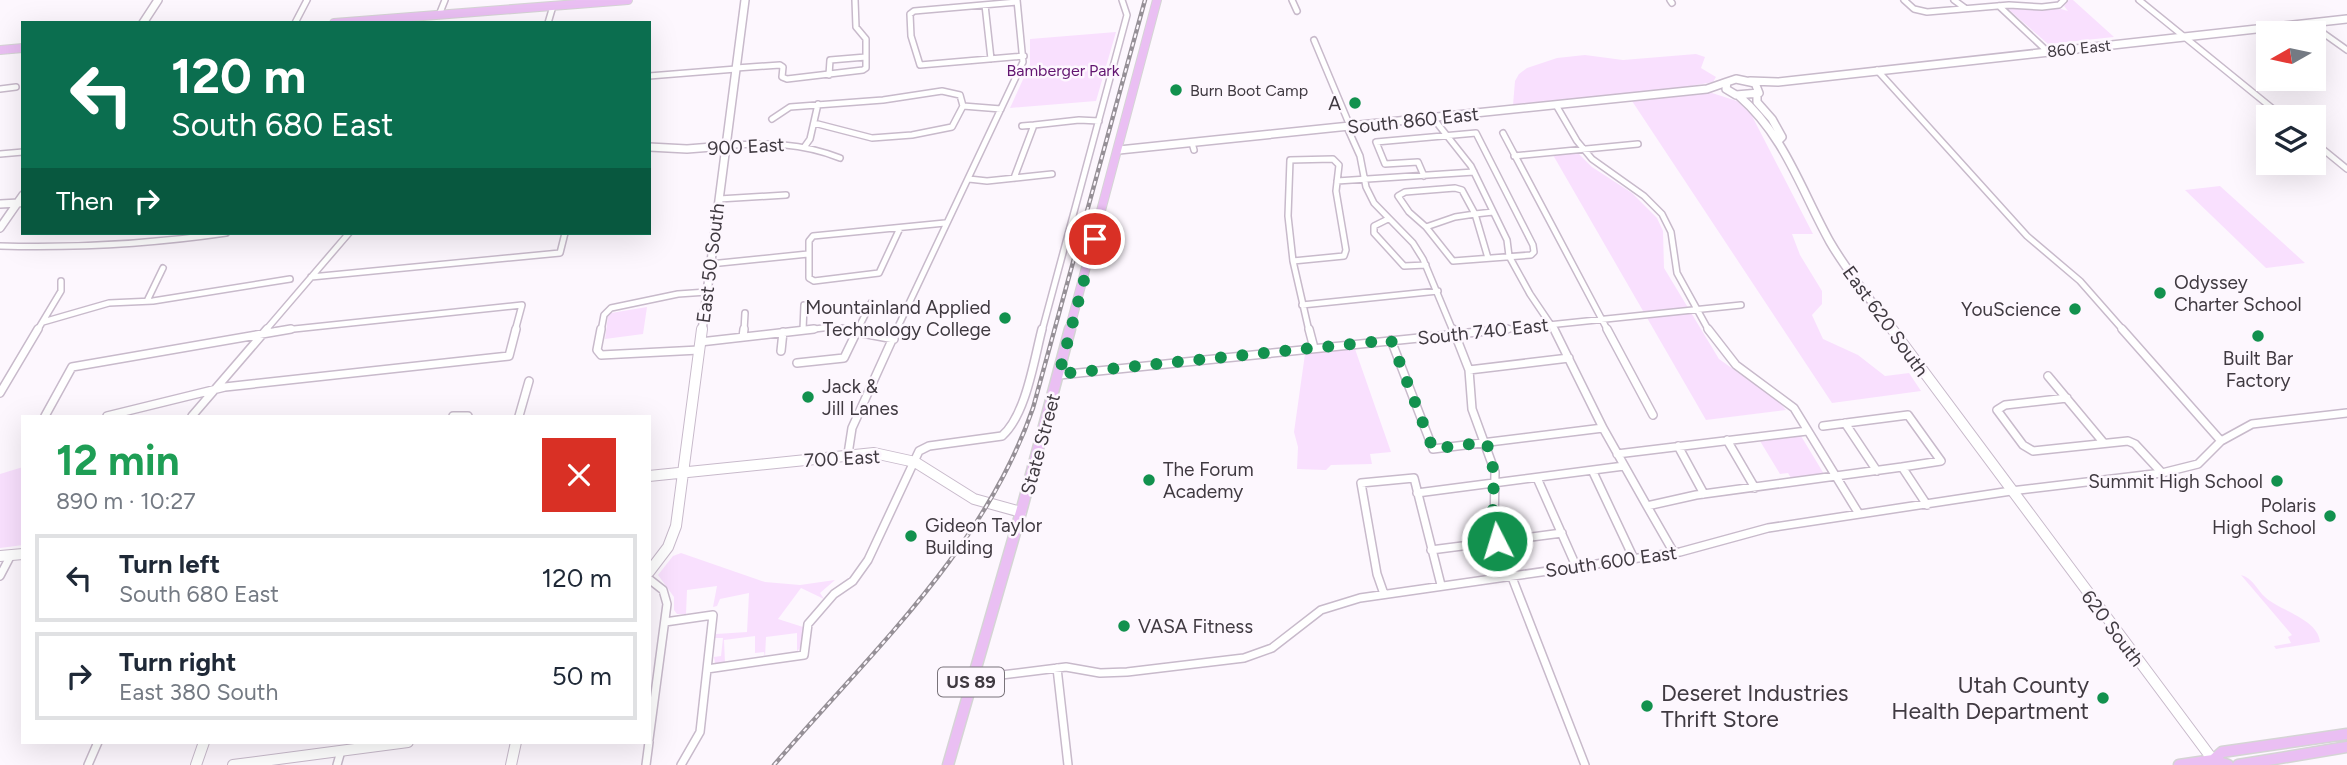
<!DOCTYPE html>
<html lang="en">
<head>
<meta charset="utf-8">
<style>
  :root { --surface:#fff; --page:#f2f2f3; --text:#1f2937; --muted:#747a83; --line:#e0e1e3 }
  body { margin:0; font-family:Figtree,sans-serif; background:var(--page); color:var(--text); height:100vh; display:flex; flex-direction:column; font-size:26px; white-space:nowrap }
  * { box-sizing:border-box; margin:0 }
  p { font-size:23px; color:var(--muted) }
  .icon { flex:none; width:38px; height:38px; fill:none; stroke:currentColor; stroke-width:2; stroke-linecap:round; stroke-linejoin:round }
  .map { position:relative; flex:1; overflow:hidden }
  .side { position:absolute; left:21px; top:415px; width:630px; height:329px; display:flex; flex-direction:column; background:var(--surface); border-radius:0px; box-shadow:0 7px 28px #0002 }
  .side>* { flex:none }
  .top-card { position:absolute; left:21px; top:21px; width:630px; height:214px; border-radius:0px; box-shadow:0 7px 28px #0002; background:#0b6e4f; color:#fff; overflow:hidden }
  .needle { width:46px; rotate:261deg }
  .controls { position:absolute; left:2256px; top:21px; display:grid; gap:14px }
  .controls a { display:grid; place-items:center; width:70px; height:70px; border-radius:0px; background:var(--surface); box-shadow:0 7px 28px #0002; font-size:35px }
  .pin { position:absolute; display:grid; place-items:center; width:60px; height:60px; color:#fff; margin:-30px; border:4px solid #fff; border-radius:50%; box-shadow:0 2px 7px #0007 }
  .me { position:absolute; width:77px; margin:-38px; rotate:355deg; stroke-linejoin:round; filter:drop-shadow(0 0 5px #0008) }
  .turn { display:flex; align-items:center; gap:24px; height:147px; padding:0 35px; font-size:32px }
  .turn .icon { width:91px; height:91px; stroke-width:2.5 }
  .turn b { display:block; font-size:49px; line-height:60px }
  .then { display:flex; align-items:center; height:66px; padding:0 35px; background:#0003; gap:14px; font-size:26px }
  .round { display:grid; place-items:center; flex:none; width:74px; height:74px; border-radius:0px; background:var(--page) }
  .headline { display:flex; align-items:center; justify-content:space-between; height:119px; padding:0 35px }
  h1 { font-size:42px; font-weight:700; line-height:52px; color:#1e9e55 }
  ul { padding:0; list-style:none }
  li { display:flex; align-items:center; gap:21px; height:88px; margin:0 14px 10px; padding:0 21px; border:4px solid var(--line); border-radius:0px }
  li div { flex:1 }
  li b { display:block; font-size:26px }
  li em { font-style:normal }
  .map>svg:first-child { display:block }
</style>
</head>
<body>
<div class="map">
<svg width="2347" height="765" viewBox="0 0 2347 765">
  <rect width="100%" height="100%" fill="#fdf7fe"/>
  <path fill="#f9e0fe" d="M2069 0H2073L2114 37 2048 44 2008 9H2061L2068 11 2064 6Z
    M1116 32 1096 101 1010 108 1030 64V39Z
    M1696 54 1705 57 1701 68 1716 77 1713 82 1664 91 1513 105 1515 81 1519 74 1527 68 1557 58 1585 55 1623 60Z
    M1712 93 1737 101 1751 114 1813 234H1792L1800 255 1822 291V304L1812 315 1823 339 1858 355 1885 376 1909 373 1921 391 1832 403 1632 101Z
    M1577 152 1592 167 1632 193 1657 218 1663 231 1664 268 1719 359 1779 402 1786 410 1706 420 1553 155Z
    M2220 186 2305 263 2266 268 2185 190Z
    M647 307 643 334 605 339 608 316 611 313Z
    M1355 349 1391 452 1370 454 1372 464 1331 465 1326 470 1297 469 1298 447 1294 432 1305 354Z
    M1801 436 1824 474 1791 478 1788 473 1780 474 1760 441Z
    M23 467V545L0 548V474Z
    M681 553 765 582 800 585 835 580 820 593 824 599 801 588 778 619 803 627 801 646 797 652V633L766 637 765 657 764 652 755 653V636L724 640 725 663H715L714 657 721 656 723 638H715L716 634 747 632 749 593 720 599 717 606 713 607 717 586 687 590 686 614H677L674 610V597L658 575 673 556Z
    M2241 575C2253 578 2257 590 2265 597 2280 611 2318 619 2320 642L2276 649 2274 646 2291 643 2288 637 2292 635Z"/>
  <g fill="none" stroke-linecap="round" stroke-linejoin="round">
    <g stroke="#c8bacb" stroke-width="8">
      <path id="street-far1" d="M1292 0 1297 11
        M1670 0 1672 3
        M1904 0 1914 9 1927 12 2009 5 2042 7 2059 5 2064 0
        M1954 0 1965 8
        M2139 0 2283 117
        M1017 2 914 11 910 14 911 36 920 65 1024 56
        M985 5 991 59
        M1999 6 2047 51
        M439 15 445 0
        M295 23 307 0
        M548 23 553 6
        M2309 23 2347 50
        M1314 40 1350 126
        M736 68 780 65 783 67 782 77 787 79 863 70 866 68V39L856 27 855 0
        M1877 70 2027 236 2080 281 2124 331
        M829 75 830 60 866 57
        M649 76 736 69
        M0 89 16 87
        M1556 105 1577 141 1592 159 1644 196 1662 214 1671 232 1677 273 1709 331
        M963 106 1001 109
        M1433 118 1471 166 1507 240 1509 256 1530 294 1555 331
        M772 119 790 107 883 100 942 91 960 95 963 106
        M814 123 872 138 912 135 952 127 963 106
        M1034 125 1079 120 1099 121
        M1347 127 1360 156 1366 187 1374 203 1413 243 1423 259 1453 331
        M1503 133 1608 331
        M2314 142 2347 169
        M1192 143 1194 150
        M725 146C765 142 802 143 840 158
        M805 146 810 139 818 104
        M0 154 23 152
        M1514 156 1638 144
        M1333 159 1339 165 1336 191 1346 250 1344 256 1293 261 1288 216 1290 160Z
        M1424 176 1418 162 1385 164 1376 142 1476 133 1533 245 1534 252 1531 255 1453 261 1426 227
        M1014 178 1034 125 1022 126
        M969 179 987 181 1052 174
        M1337 181 1474 172
        M1455 188 1462 190 1475 214 1455 217 1426 227 1409 212 1398 196 1405 192Z
        M719 199 786 195
        M1475 214 1488 258
        M1475 214 1493 212
        M1388 219 1374 226V233L1404 266 1426 265
        M900 228 879 273 814 281 809 278V241L813 236 945 223
        M0 246C75 248 151 244 226 233
        M1293 261 1309 331
        M710 264 808 254
        M311 277 560 253 565 233
        M147 301 163 268
        M1302 305 1438 291
        M43 322 109 303 153 301 290 279
        M803 330 804 305
        M37 331 61 291V281
        M265 331 349 233
        M275 331 522 305 515 331
        M601 331 604 315 611 308 678 294 707 292
        M744 331 745 313
        M798 331 831 327 851 331
        M857 331 871 303
        M896 331 1023 62 1017 0
        M1042 331 1127 15 1122 0
        M1490 331 1741 305"/>
    </g>
    <g stroke="#c8bacb" stroke-width="10">
      <path id="street" d="M601 329 597 350 601 355 699 350
        M841 329 894 339
        M1309 329 1314 348
        M1453 329 1469 370 1472 409 1495 472 1494 531 1585 765
        M1554 329 1603 428 1647 506
        M1607 329 1653 415
        M1708 329 1736 365 1794 408 1859 514
        M2122 329 2221 441
        M743 337 744 329
        M1391 340 1433 449 1603 428
        M700 342 814 329
        M781 351 783 332
        M797 363 844 358 858 329
        M1469 370 1569 358
        M1059 375 1507 329
        M2048 376 2103 442
        M0 393 38 329
        M2067 398 2005 405 1997 410 2023 445 2033 451 2128 441 2135 444 2162 473
        M45 416 72 367 291 329
        M107 416 225 387 509 356 516 329
        M192 416 267 329
        M453 416H468
        M519 416 529 381
        M1845 423 1877 471
        M1823 426 1908 415 1941 461 1902 467 1927 505
        M1727 440 1755 488
        M1678 446 1704 494
        M848 454 852 428 897 329
        M1617 454 1807 431
        M1593 472 1634 559
        M1537 478 1576 566
        M1417 493 1624 466
        M1431 550 1562 533
        M1674 553 1647 506 1696 495 1902 467
        M0 576 11 555
        M649 579 663 590 667 604 649 739
        M1384 594 1377 574 1361 483 1414 478 1441 585
        M665 622 713 615 700 732 681 765
        M1057 668 1068 765
        M707 669 804 655 808 624 834 594 853 581 868 560 919 451 929 446 1002 436C1026 415 1034 360 1042 329
        M974 674 993 676 1066 667 1100 673 1127 672 1244 658 1272 648 1321 610 1360 598 1680 552 1768 528 2011 491 2162 473 2198 464 2221 441 2252 424 2347 413
        M88 765 98 742
        M337 765 341 751
        M646 765 649 742"/>
    </g>
    <g stroke="#c8bacb" stroke-width="10">
      <path id="secondary-far1" d="M143 23 158 0
        M1736 79 1755 83 1759 93 1736 95 1726 89 1727 82Z
        M1750 81 1778 82 2347 19
        M1757 95V102L1772 119 1782 137 1779 140
        M1739 96C1785 136 1801 190 1830 242 1848 273 1872 302 1894 331
        M649 147 687 149 725 146
        M1119 150 1707 89 1727 82
        M0 204 19 203
        M0 228 23 195
        M702 331 745 0"/>
    </g>
    <g stroke="#c8bacb" stroke-width="12">
      <path id="secondary" d="M1892 329 2213 760
        M649 476 874 453 915 462 974 499 1021 512
        M0 556 23 554
        M649 572 668 547 676 526 702 329
        M196 765 204 742
        M233 765 408 742
        M511 765 516 742"/>
    </g>
    <g stroke="#d5d4d5" stroke-width="10">
      <path id="primary-far1" d="M334 23 628 0
        M0 50 23 48
        M1069 331 1157 0"/>
    </g>
    <g stroke="#d5d4d5" stroke-width="13">
      <path id="primary" d="M2213 760 2222 752 2347 734
        M948 765 1021 512 1070 329
        M2179 765 2213 760 2228 765
        M2238 765 2347 747"/>
    </g>
    <use href="#street-far1" stroke="#fff" stroke-width="5"/>
    <use href="#street" stroke="#fff" stroke-width="7"/>
    <use href="#secondary-far1" stroke="#fff" stroke-width="7"/>
    <use href="#secondary" stroke="#fff" stroke-width="10"/>
    <use href="#primary-far1" stroke="#eabff3" stroke-width="8"/>
    <use href="#primary" stroke="#eabff3" stroke-width="10"/>
    <g stroke="#969097" stroke-width="4.5">
      <path id="rail" d="M774 765C870 653 984 550 1033 408L1145 0"/>
    </g>
    <use href="#rail" stroke="#fdf7fe" stroke-width="2" stroke-dasharray="4.5" stroke-linecap="butt"/>
  </g>
  <g fill="none" stroke-linecap="round" stroke-linejoin="round">
    <path stroke="#12914e" stroke-width="12" stroke-dasharray="0 21.6" d="M1095 239 1059 374 1391 340 1433 449 1486 442C1502 480 1486 507 1497 541"/>
  </g>
  <g fill="#12914e" stroke="#fdf7fe" stroke-width="2.5">
    <circle cx="1176" cy="90" r="7"/>
    <circle cx="1355" cy="103" r="7"/>
    <circle cx="2160" cy="293" r="7"/>
    <circle cx="2075" cy="309" r="7"/>
    <circle cx="1005" cy="318" r="7"/>
    <circle cx="2258" cy="336" r="7"/>
    <circle cx="808" cy="397" r="7"/>
    <circle cx="1149" cy="480" r="7"/>
    <circle cx="2277" cy="481" r="7"/>
    <circle cx="2330" cy="516" r="7"/>
    <circle cx="911" cy="536" r="7"/>
    <circle cx="1124" cy="626" r="7"/>
    <circle cx="2103" cy="698" r="7"/>
    <circle cx="1647" cy="706" r="7"/>
  </g>
  <g text-anchor="middle" stroke-width="5" stroke-linejoin="round" paint-order="stroke">
    <g font-size="16" fill="#403a41" stroke="#fdf7fe">
      <text transform="translate(2079 48) rotate(-6)" y="6">860 East</text>
    </g>
    <g font-size="16" fill="#621570" stroke="#fdf7fe">
      <text x="1063" y="76">Bamberger Park</text>
    </g>
    <g font-size="16" fill="#403a41" stroke="#fdf7fe" text-anchor="start">
      <text x="1190" y="96">Burn Boot Camp</text>
    </g>
    <rect fill="#fdf7fe" stroke="#79737a" stroke-width="2" x="938" y="667.5" width="66" height="29" rx="5"/>
    <g font-size="18" font-weight="bold" fill="#403a41">
      <text x="971" y="688">US 89</text>
    </g>
    <g font-size="19" fill="#403a41" stroke="#fdf7fe" text-anchor="end">
      <text x="1341" y="110">A</text>
      <text x="2174" y="289" text-anchor="start">Odyssey<tspan x="2174" dy="22">Charter School</tspan></text>
      <text x="991" y="314">Mountainland Applied<tspan x="991" dy="22">Technology College</tspan></text>
      <text x="2061" y="316">YouScience</text>
      <text x="2258" y="365" text-anchor="middle">Built Bar<tspan x="2258" dy="22">Factory</tspan></text>
      <text x="822" y="393" text-anchor="start">Jack &amp;<tspan x="822" dy="22">Jill Lanes</tspan></text>
      <text x="1163" y="476" text-anchor="start">The Forum<tspan x="1163" dy="22">Academy</tspan></text>
      <text x="2263" y="488">Summit High School</text>
      <text x="2316" y="512">Polaris<tspan x="2316" dy="22">High School</tspan></text>
      <text x="925" y="532" text-anchor="start">Gideon Taylor<tspan x="925" dy="22">Building</tspan></text>
      <text x="1138" y="633" text-anchor="start">VASA Fitness</text>
    </g>
    <g font-size="19" fill="#403a41" stroke="#fdf7fe">
      <text transform="translate(1413 120) rotate(-6)" y="7">South 860 East</text>
      <text transform="translate(746 146) rotate(-3)" y="7">900 East</text>
      <text transform="translate(710 263) rotate(-83)" y="7">East 50 South</text>
      <text transform="translate(1886 321) rotate(54)" y="7">East 620 South</text>
      <text transform="translate(1483 331) rotate(-6)" y="7">South 740 East</text>
      <text transform="translate(1040 444) rotate(-75)" y="7">State Street</text>
      <text transform="translate(842 458) rotate(-3)" y="7">700 East</text>
      <text transform="translate(1611 561) rotate(-8)" y="7">South 600 East</text>
      <text transform="translate(2113 628) rotate(53)" y="7">620 South</text>
    </g>
    <g font-size="23" fill="#403a41" stroke="#fdf7fe" text-anchor="end">
      <text x="2089" y="693">Utah County<tspan x="2089" dy="26">Health Department</tspan></text>
      <text x="1661" y="701" text-anchor="start">Deseret Industries<tspan x="1661" dy="26">Thrift Store</tspan></text>
    </g>
  </g>
</svg>
<div class="controls">
<a><svg class="needle" viewBox="-14 -14 28 28"><path d="M0-13l5 13h-10z" fill="#e53935"/><path d="M0 13l5-13h-10z" fill="#747a83"/></svg></a>
<a><svg class="icon" aria-label="layers" viewBox="0 0 24 24"><path d="M12 4l9 5-9 5-9-5zM3 14l9 5 9-5"/></svg></a>
</div>
<div class="pin" style="left:1095px;top:239px;background:#d93025"><svg class="icon" aria-label="arrive" viewBox="0 0 24 24"><path d="M6 21V4h12l-3 4 3 4H6"/></svg></div>
<svg class="me" style="left:1497px;top:541px" viewBox="-20 -20 40 40"><circle r="17" fill="#12914e" stroke="#fff" stroke-width="3"/><path d="M0-11L8 9 0 5-8 9z" fill="#fff"/></svg>
<div class="top-card">
<div class="turn"><svg class="icon" aria-label="left" viewBox="0 0 24 24"><path d="M17 20v-9H6M10 6l-5 5 5 5"/></svg><div><b>120 m</b>South 680 East</div></div>
<div class="then">Then<svg class="icon" aria-label="right" viewBox="0 0 24 24"><path d="M7 20v-9h11M14 6l5 5-5 5"/></svg></div>
</div>
<section class="side">
<div class="headline"><div><h1>12 min</h1><p>890 m · 10:27</p></div><a class="round" style="background:#d93025;color:#fff"><svg class="icon" aria-label="close" viewBox="0 0 24 24"><path d="M6 6l12 12M18 6L6 18"/></svg></a></div>
<ul>
<li><svg class="icon" aria-label="left" viewBox="0 0 24 24"><path d="M17 20v-9H6M10 6l-5 5 5 5"/></svg><div><b>Turn left</b><p>South 680 East</p></div><em>120 m</em></li>
<li><svg class="icon" aria-label="right" viewBox="0 0 24 24"><path d="M7 20v-9h11M14 6l5 5-5 5"/></svg><div><b>Turn right</b><p>East 380 South</p></div><em>50 m</em></li>
</ul>
</section>
</div>
</body>
</html>
